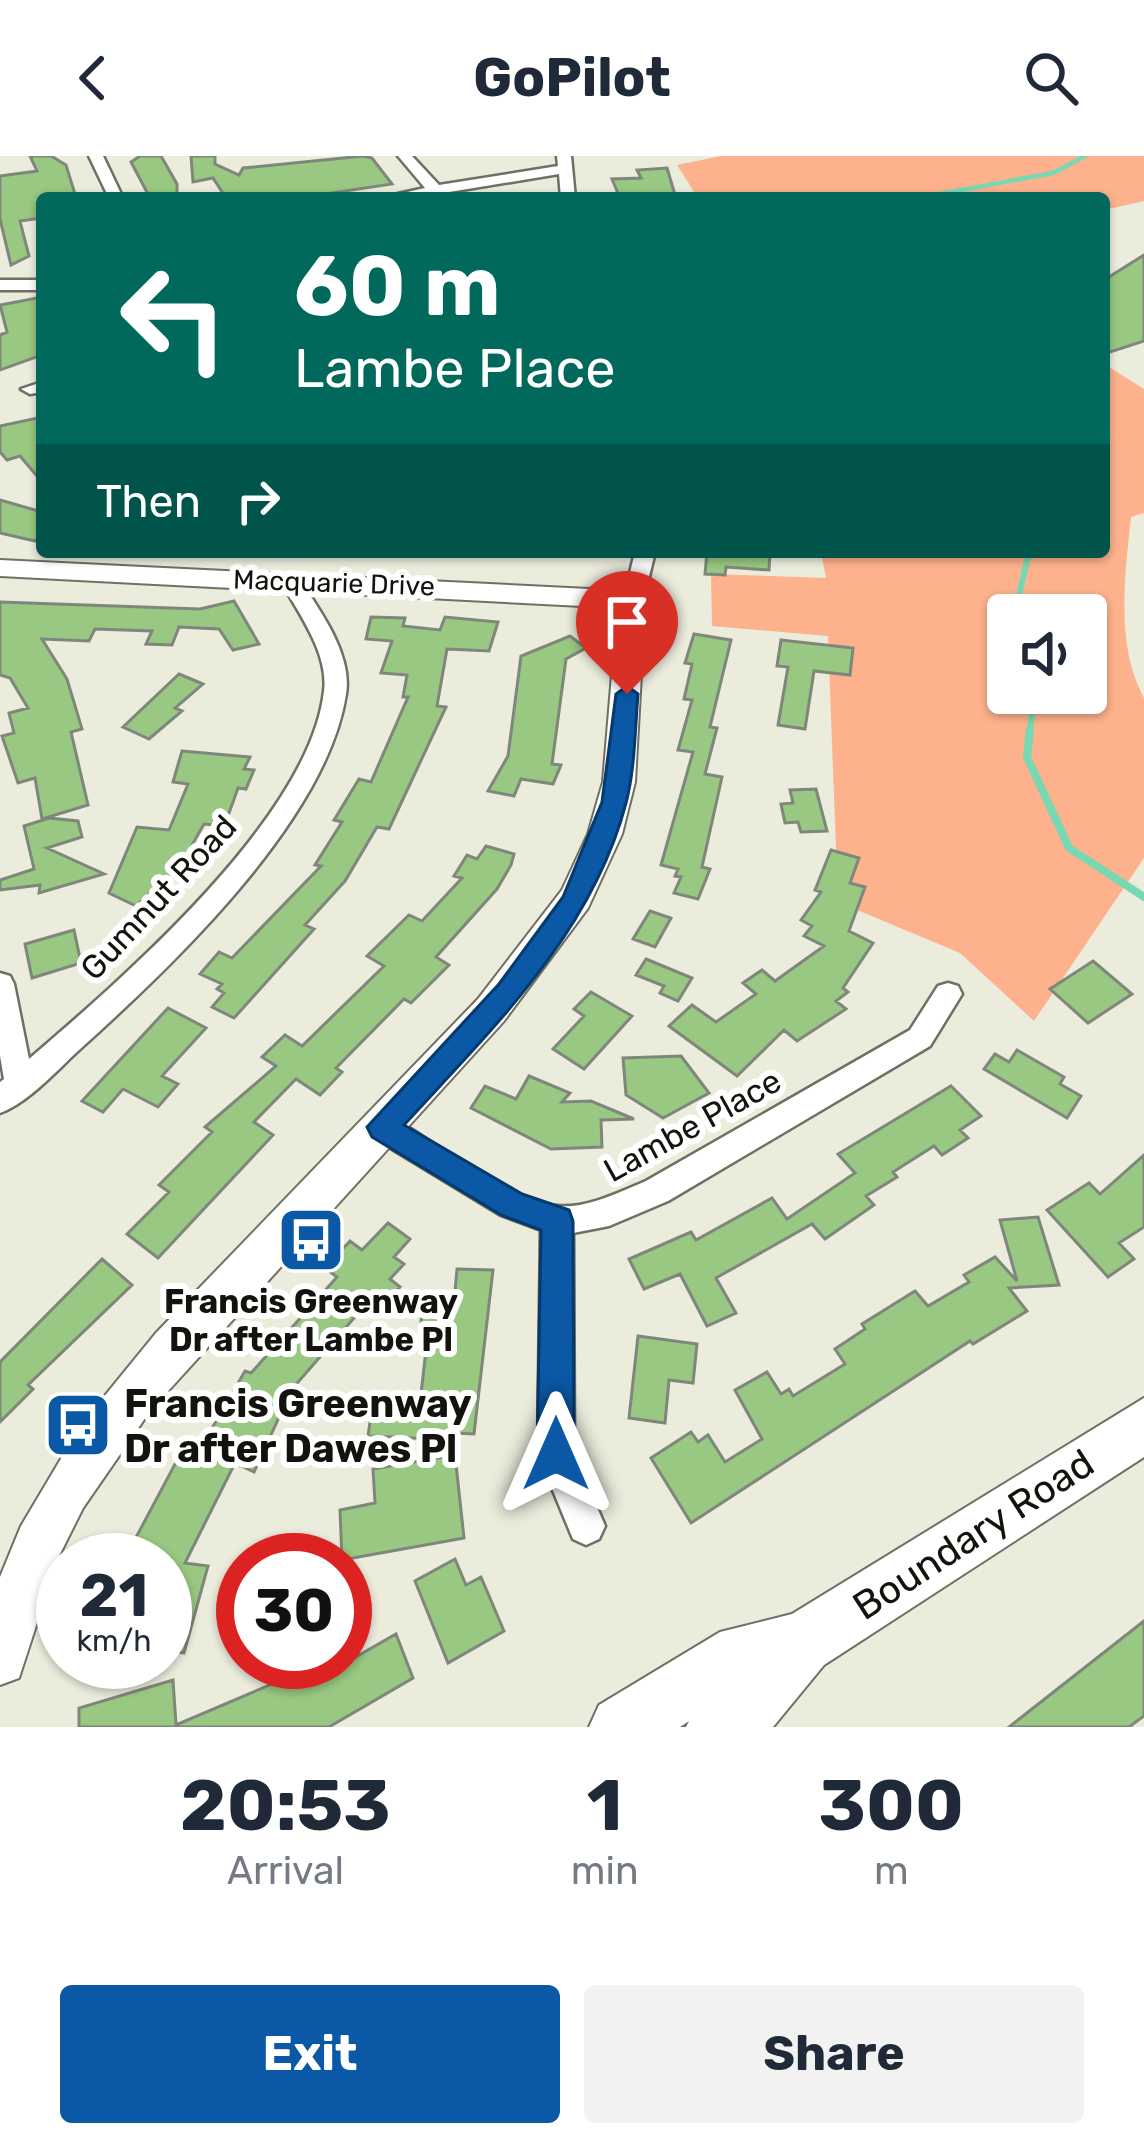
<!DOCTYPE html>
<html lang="en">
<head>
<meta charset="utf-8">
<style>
  :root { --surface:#fff; --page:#f2f2f3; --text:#1f2937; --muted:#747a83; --accent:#0a58a6 }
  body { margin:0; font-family:Rubik,sans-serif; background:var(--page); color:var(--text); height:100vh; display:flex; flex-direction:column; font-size:45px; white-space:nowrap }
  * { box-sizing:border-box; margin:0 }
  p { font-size:39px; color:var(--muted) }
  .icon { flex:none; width:66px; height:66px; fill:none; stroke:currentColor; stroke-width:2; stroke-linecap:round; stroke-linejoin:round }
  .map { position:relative; height:1571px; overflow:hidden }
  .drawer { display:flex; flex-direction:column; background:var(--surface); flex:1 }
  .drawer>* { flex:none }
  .guide { position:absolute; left:36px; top:36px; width:1074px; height:366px; border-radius:12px; box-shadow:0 3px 9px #0004; background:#00695c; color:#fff; overflow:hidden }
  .fabs { position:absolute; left:987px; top:438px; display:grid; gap:24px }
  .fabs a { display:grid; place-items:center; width:120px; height:120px; border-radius:12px; background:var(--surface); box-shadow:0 3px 9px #0004; font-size:60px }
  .speed { position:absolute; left:36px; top:1377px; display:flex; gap:24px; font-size:60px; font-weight:700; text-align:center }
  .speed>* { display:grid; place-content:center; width:156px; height:156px; border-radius:50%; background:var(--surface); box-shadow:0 3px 9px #0004; line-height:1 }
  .speed small { font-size:30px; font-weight:400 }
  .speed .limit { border:18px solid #d22; background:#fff; color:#111 }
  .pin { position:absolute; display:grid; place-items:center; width:102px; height:102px; color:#fff; margin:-123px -51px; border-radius:50% 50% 50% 0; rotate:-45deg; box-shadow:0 0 12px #0007 }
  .pin .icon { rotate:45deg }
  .me { position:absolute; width:132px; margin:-66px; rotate:0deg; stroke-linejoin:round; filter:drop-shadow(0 0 9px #0008) }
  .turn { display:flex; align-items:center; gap:42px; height:252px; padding:0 60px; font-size:54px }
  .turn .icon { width:156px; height:156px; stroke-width:2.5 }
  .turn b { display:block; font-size:84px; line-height:102px }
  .then { display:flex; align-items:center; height:114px; padding:0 60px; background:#0003; gap:24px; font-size:45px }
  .eta { display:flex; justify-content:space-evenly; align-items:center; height:204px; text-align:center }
  .eta b { font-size:72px; font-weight:700; line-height:84px }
  .action { display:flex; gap:24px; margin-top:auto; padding:24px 60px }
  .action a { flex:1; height:138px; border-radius:12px; background:var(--accent); color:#fff; font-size:48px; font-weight:700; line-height:138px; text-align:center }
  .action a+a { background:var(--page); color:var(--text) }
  header { display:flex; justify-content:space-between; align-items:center; height:156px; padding:0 60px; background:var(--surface); font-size:54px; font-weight:700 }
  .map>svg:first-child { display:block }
</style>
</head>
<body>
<header><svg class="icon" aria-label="back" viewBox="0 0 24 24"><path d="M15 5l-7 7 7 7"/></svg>GoPilot<svg class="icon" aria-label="search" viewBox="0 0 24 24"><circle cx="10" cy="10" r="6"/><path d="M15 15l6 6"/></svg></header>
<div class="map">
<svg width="1144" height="1571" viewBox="0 0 1144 1571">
  <rect width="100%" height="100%" fill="#ececdd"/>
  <path fill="#fdb18c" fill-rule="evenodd" d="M721 0H1144V45L1104 54V42H698L677 9Z
    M1104 208 1144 233V357L1131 361C1125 418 1115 489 1144 542V702L1034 865 960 797 838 746 828 480 712 470 711 418 826 422 821 396H1104ZM1008 459H1086V537H1008Z"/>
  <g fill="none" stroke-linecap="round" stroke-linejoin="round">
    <path stroke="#77d8b1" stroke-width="4.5" d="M918 42 1053 17 1085 0"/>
    <path stroke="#77d8b1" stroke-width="6" d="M1022 459 1019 439 1029 396
      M1030 576 1034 537"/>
    <path stroke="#77d8b1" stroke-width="8" d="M1030 573 1027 601 1069 692 1144 741"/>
  </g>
  <path fill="#98c881" stroke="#7f877c" stroke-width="3" d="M30 0H51L66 9 75 38 74 42H42V62L20 65 29 100 11 109 0 63V20L37 15Z
    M140 0H161L177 28V42H150L131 6Z
    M191 0H215V8L239 19 243 12 363 0 372 2 392 28 299 42H226L213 22 193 26Z
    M667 12 676 42H620L612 23 641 22 637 14Z
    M1144 99V185L1104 198V124Z
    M42 141V199L0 214V179L7 176 0 149Z
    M42 261V326L20 300 7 304 0 296V270Z
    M0 344 42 356V379L35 385 0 377Z
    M707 396H770L769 414 726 411 725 419 705 418Z
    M234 445 259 488 233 494 219 473 179 471 172 489 146 488 152 475 95 473 89 485 42 483 67 523 82 573 71 576 88 649 42 663 35 622 18 627 2 580 14 577 9 557 28 552 10 522 0 519V446L200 453Z
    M371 461 405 462 403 470 440 474 445 461 498 466 489 495 447 493 437 550 446 551 389 673 377 671 345 725 305 769 314 773 234 862 212 851 224 837 217 833 222 828 200 818 219 796 232 802 321 710 315 709 342 666 334 664 359 623 371 626 408 541H403L407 519 381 517 392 485 366 483Z
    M694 478 731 484 710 571 717 572 705 618 722 621 702 711 710 713 698 743 674 737 681 721 675 720 678 713 661 709 693 596 678 594 692 544 684 543 692 508 685 507Z
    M570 480 586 492 566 503 552 608 561 609 553 628 521 623 514 640 488 635 508 600 521 500Z
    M781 484 853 492 850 519 814 515 805 573 778 569 788 511 777 510Z
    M179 518 203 528 175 552 182 555 149 583 123 571Z
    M182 595 250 601 244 613 254 614 246 633 238 632 228 660 219 659 215 669 204 668 180 710 136 750 109 737 137 671 169 674 188 628 173 626Z
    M816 633 827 675 801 676 798 666 785 667 781 648 793 647 790 634Z
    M49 662 78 665 82 681 47 692 104 718 39 737 40 729 0 734V724L34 713 24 670Z
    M486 690 514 698 511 709 497 733 436 801 449 809 411 847 404 843 336 912 342 916 320 939 296 923 254 966 273 979 158 1102 127 1078 169 1036 159 1029 212 976 205 971 276 910 262 901 285 879 302 890 384 810 367 800 409 759 422 765 462 722 454 720 467 699 477 703Z
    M831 694 859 702 850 727 865 731 849 775 873 787 843 832 848 836 836 845 846 853 797 885 784 874 737 920 669 870 692 849 716 866 756 838 743 827 762 814 775 825 824 790 804 780 812 770 801 764 821 736 815 734Z
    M650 755 671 762 655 791 633 783Z
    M74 774 81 807 32 822 25 788Z
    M646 803 692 822 678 845 660 837 664 830 636 819Z
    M1093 805 1132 838 1088 867 1050 833Z
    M591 836 632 860 584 913 553 893 584 860 574 853Z
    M168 852 206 872 162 920 178 928 158 951 123 933 103 956 82 945Z
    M1017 894 1064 921 1060 928 1081 940 1067 962 984 913 995 898 1009 906Z
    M681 900 709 937 663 962 626 939 623 902Z
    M529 920 570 937 562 946 591 945 634 963 601 964 602 991 551 993 471 952 485 930 516 943Z
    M951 930 981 960 960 974 968 982 942 999 934 990 893 1016 897 1021 866 1040 874 1049 825 1083 812 1068 716 1122 736 1157 707 1170 680 1118 644 1133 629 1103 691 1076 696 1084 772 1042 787 1063 855 1017 838 998Z
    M1144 999V1071L1119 1087 1134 1103 1108 1121 1047 1054 1089 1027 1100 1038Z
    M1038 1061 1059 1129 1009 1132 1027 1155 973 1188 970 1185 691 1367 651 1302 691 1276 698 1286 708 1279 725 1306 762 1283 735 1234 767 1216 781 1238 789 1233 793 1240 845 1208 835 1193 865 1173 862 1168 915 1135 928 1150 969 1126 964 1119 995 1101 1017 1125 1000 1064Z
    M388 1067 410 1083 394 1101 404 1108 390 1123 400 1131 379 1154 368 1146 292 1233 254 1316 235 1307 185 1407 208 1410 184 1497 165 1494V1404H124L183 1293 197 1298 245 1215 251 1217 337 1121 325 1112 350 1085 362 1094Z
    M102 1103 132 1129 28 1229 33 1233 0 1266V1206Z
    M457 1113 493 1114 474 1278 453 1277 454 1284 368 1280 373 1245 420 1247 428 1176H420L423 1146H454Z
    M638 1180 697 1188 693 1227 669 1224 665 1267 629 1262Z
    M455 1299 464 1382 342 1404 340 1354 375 1347 373 1313Z
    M455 1403 466 1429 481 1421 504 1475 448 1507 415 1425Z
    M1144 1465V1560L1129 1571H1009Z
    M396 1478 413 1522 329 1571H79V1552L173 1524 176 1569 307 1513 305 1506H347Z"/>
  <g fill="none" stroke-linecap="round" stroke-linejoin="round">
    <g stroke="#6f6f63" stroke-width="5">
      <path id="minor" d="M89 0H103L123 42H109Z
        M398 0H412L439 29 558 10 557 0H571L575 42H561L559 18 413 42H380L425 32Z
        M0 124H42V134H0Z
        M42 226V236L30 238 21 233Z
        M635 396H655L646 433 636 439 626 433Z
        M291 419 298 421C318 452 353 498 346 538 327 664 171 811 79 894 56 915 29 946 0 957V926L4 923 0 900V817L10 820 14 828 29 903C122 823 310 661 324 535 329 497 298 457 281 425Z
        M948 827 958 830 962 838 930 890 668 1045 609 1070 573 1077 574 1298 605 1370 599 1383 586 1389 573 1383 538 1298 541 1074 501 1059 371 980 367 971 371 962 382 958 393 962C430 984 517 1047 557 1050 586 1053 620 1036 646 1025L910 874 938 830Z"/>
    </g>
    <g stroke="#6f6f63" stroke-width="4">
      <path id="secondary" d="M0 404 589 433 628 422 663 444 653 463 644 465 635 626 622 678 588 752 504 865 150 1255 83 1352 58 1402 19 1522 0 1529V1421L21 1370 81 1269 156 1177 478 843 562 734 588 678 603 626 616 471 586 458 582 450 0 420ZM623 439 632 450 610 448 614 440Z"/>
    </g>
    <g stroke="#6f6f63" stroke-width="4">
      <path id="primary" d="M1144 1242V1301L824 1509 773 1571H686L689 1565 680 1571H589L599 1549 720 1476 792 1458Z"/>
    </g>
    <use href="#minor" fill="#fff" fill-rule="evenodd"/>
    <use href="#secondary" fill="#fff" fill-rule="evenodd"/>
    <use href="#primary" fill="#fff" fill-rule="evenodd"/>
  </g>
  <path fill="#0a58a6" stroke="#06396c" stroke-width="3" d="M627 530 638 538C635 573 635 613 626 647 592 777 492 873 404 969L522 1038 569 1054 573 1065 574 1298 568 1311 556 1316 543 1311 537 1298 541 1074 501 1059 372 981 367 971 499 828 563 741 602 646 616 538Z"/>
  <defs>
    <g id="bus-square" transform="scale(3.45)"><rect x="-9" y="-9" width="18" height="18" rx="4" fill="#0a58a6" stroke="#fff"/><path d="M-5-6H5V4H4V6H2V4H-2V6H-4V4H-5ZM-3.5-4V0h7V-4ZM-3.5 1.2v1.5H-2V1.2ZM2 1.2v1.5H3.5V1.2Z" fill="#fff"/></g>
  </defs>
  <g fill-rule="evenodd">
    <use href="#bus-square" x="311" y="1084"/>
    <use href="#bus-square" x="78" y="1269"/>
  </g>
  <g text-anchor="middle" stroke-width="12" stroke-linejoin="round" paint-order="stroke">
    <g font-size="27" fill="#13130e" stroke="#fff">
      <text transform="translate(334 427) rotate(2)" y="9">Macquarie Drive</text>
    </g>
    <g font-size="33" fill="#13130e" stroke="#fff">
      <text transform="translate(158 741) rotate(-47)" y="12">Gumnut Road</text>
      <text transform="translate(692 969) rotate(-29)" y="12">Lambe Place</text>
    </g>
    <g font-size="33" font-weight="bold" fill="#13130e" stroke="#fff">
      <text x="311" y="1157">Francis Greenway<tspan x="311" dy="38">Dr after Lambe Pl</tspan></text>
    </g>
    <g font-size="39" font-weight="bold" fill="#13130e" stroke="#fff" text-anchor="start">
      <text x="124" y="1261">Francis Greenway<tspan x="124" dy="45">Dr after Dawes Pl</tspan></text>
    </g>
    <g font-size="39" fill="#13130e" stroke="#fff">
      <text transform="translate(973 1378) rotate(-33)" y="14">Boundary Road</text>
    </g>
  </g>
</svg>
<div class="fabs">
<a><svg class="icon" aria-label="sound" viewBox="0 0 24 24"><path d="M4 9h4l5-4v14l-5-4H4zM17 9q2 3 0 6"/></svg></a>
</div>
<div class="speed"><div>21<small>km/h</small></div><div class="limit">30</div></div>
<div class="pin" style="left:627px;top:538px;background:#d93025"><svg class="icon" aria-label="arrive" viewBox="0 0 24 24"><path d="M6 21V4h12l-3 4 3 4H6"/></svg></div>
<svg class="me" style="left:556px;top:1298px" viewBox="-20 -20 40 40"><path d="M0-17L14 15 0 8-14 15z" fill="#0a58a6" stroke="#fff" stroke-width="4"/></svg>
<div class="guide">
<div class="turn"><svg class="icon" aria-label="left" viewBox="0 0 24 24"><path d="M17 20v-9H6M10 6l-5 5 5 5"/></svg><div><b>60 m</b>Lambe Place</div></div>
<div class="then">Then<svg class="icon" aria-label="right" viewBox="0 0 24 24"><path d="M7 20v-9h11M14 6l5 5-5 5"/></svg></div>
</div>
</div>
<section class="drawer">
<div class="eta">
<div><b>20:53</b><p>Arrival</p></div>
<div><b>1</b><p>min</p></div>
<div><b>300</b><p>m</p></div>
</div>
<div class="action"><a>Exit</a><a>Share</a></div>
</section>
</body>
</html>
